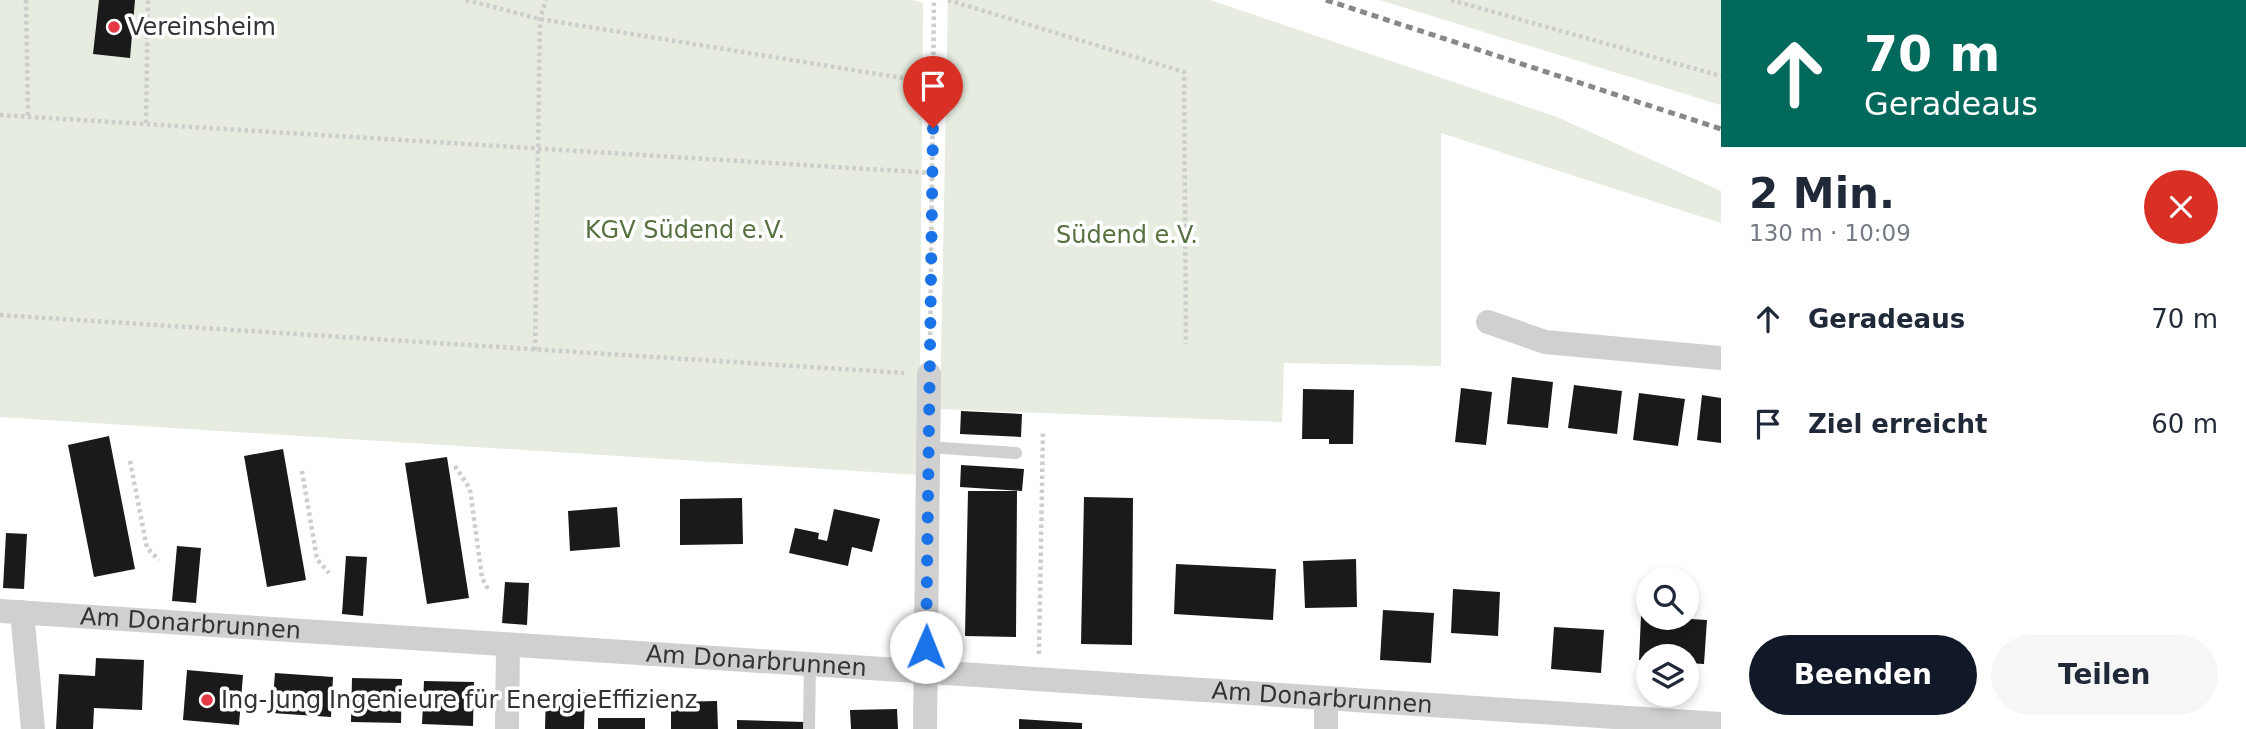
<!DOCTYPE html>
<html lang="de">
<head>
<meta charset="utf-8">
<style>
  :root { --surface:#fff; --page:#f6f6f7; --text:#1f2937; --muted:#747a83; --accent:#111827 }
  body { margin:0; font-family:"DejaVu Sans",sans-serif; background:var(--page); color:var(--text); height:100vh; display:flex; flex-direction:column; font-size:26px; white-space:nowrap }
  * { box-sizing:border-box; margin:0 }
  p { font-size:23px; color:var(--muted) }
  .icon { flex:none; width:38px; height:38px; fill:none; stroke:currentColor; stroke-width:2; stroke-linecap:round; stroke-linejoin:round }
  .map { position:relative; flex:1; overflow:hidden }
  .side { display:flex; flex-direction:column; background:var(--surface); width:525px }
  .side>* { flex:none }
  .top-card { background:#00695c; color:#fff; overflow:hidden }
  .tools { position:absolute; left:1636px; top:567px; display:grid; gap:14px }
  .tools a { display:grid; place-items:center; width:63px; height:63px; border-radius:50%; background:var(--surface); box-shadow:0 4px 10px #0003; font-size:35px }
  .pin { position:absolute; display:grid; place-items:center; width:60px; height:60px; color:#fff; margin:-72px -30px; border-radius:50% 50% 50% 0; rotate:-45deg; box-shadow:0 0 7px #0007 }
  .pin .icon { rotate:45deg }
  .me { position:absolute; width:77px; margin:-38px; rotate:1deg; stroke-linejoin:round; filter:drop-shadow(0 0 5px #0008) }
  .turn { display:flex; align-items:center; gap:24px; height:147px; padding:0 28px; font-size:32px }
  .turn .icon { width:91px; height:91px; stroke-width:2.5 }
  .turn b { display:block; font-size:49px; line-height:60px }
  .round { display:grid; place-items:center; flex:none; width:74px; height:74px; border-radius:37px; background:var(--page) }
  .headline { display:flex; align-items:center; justify-content:space-between; height:119px; padding:0 28px }
  h1 { font-size:42px; font-weight:700; line-height:52px }
  .cta { display:flex; gap:14px; margin-top:auto; padding:14px 28px }
  .cta a { flex:1; height:80px; border-radius:42px; background:var(--accent); color:#fff; font-size:28px; font-weight:700; line-height:80px; text-align:center }
  .cta a+a { background:var(--page); color:var(--text) }
  ul { padding:0; list-style:none }
  li { display:flex; align-items:center; gap:21px; height:105px; padding:0 28px }
  li div { flex:1 }
  li b { display:block; font-size:26px }
  li em { font-style:normal }
  main { display:flex; flex:1; min-height:0 }
  .map>svg:first-child { display:block }
</style>
</head>
<body>
<main>
<div class="map">
<svg width="1721" height="729" viewBox="0 0 1721 729">
  <rect width="100%" height="100%" fill="#fff"/>
  <path fill="#e6ecdf" d="M0 0H913L923 3 919 475 0 417Z
    M948 0H1210L1557 117 1721 191V223L1441 133V366L1284 363 1282 422 940 409Z
    M1380 0H1721V105Z"/>
  <path fill="#1a1a1a" d="M99 0H135L130 58 93 54Z
    M1512 377 1553 382 1548 428 1507 424Z
    M1574 385 1622 391 1617 434 1568 428Z
    M1461 388 1492 392 1486 445 1455 442Z
    M1303 389 1354 390 1353 444H1329V439H1302Z
    M1639 393 1685 399 1678 446 1633 440Z
    M1702 395 1721 398V443L1697 440Z
    M961 411 1022 414 1021 437 960 434Z
    M109 436 135 569 94 577 68 445Z
    M283 449 306 580 267 587 244 456Z
    M447 457 469 598 427 604 405 463Z
    M961 465 1024 469 1022 491 960 487Z
    M968 491H1017L1016 637 965 636Z
    M1084 497 1133 498 1132 645 1081 644Z
    M742 498 743 544 680 545V499Z
    M617 507 620 547 570 551 568 511Z
    M834 509 880 519 872 552 852 547 848 566 789 553 795 528 819 533 818 539 827 541Z
    M6 533 27 534 24 589 3 588Z
    M177 546 201 548 196 603 172 601Z
    M346 556 367 557 363 616 342 614Z
    M1356 559 1357 607 1305 608 1303 561Z
    M1176 564 1276 569 1273 620 1174 614Z
    M505 582 529 583 527 625 502 623Z
    M1453 589 1500 592 1498 636 1451 633Z
    M1383 610 1434 613 1431 663 1380 660Z
    M1641 616 1707 620 1704 664 1687 663V656H1648V661L1639 660Z
    M1554 627 1604 630 1601 673 1551 669Z
    M96 658 144 660 142 710 94 708 93 729H56L59 674 95 676Z
    M187 670 243 675 239 725 183 720Z
    M275 673 333 677 331 717 272 713Z
    M352 678 402 679 401 723 351 722Z
    M424 681 474 682 473 726 422 724Z
    M546 692H585L584 729H545Z
    M717 701 718 729H671V702Z
    M897 709 898 729H851L850 710Z
    M598 718H645V729H598Z
    M1019 719 1082 723V729H1019Z
    M737 720 805 722V729H737Z"/>
  <g fill="none" stroke-linecap="round" stroke-linejoin="round">
    <path stroke="#cdcdcd" stroke-width="4.5" stroke-dasharray="3.5 3.5" stroke-linecap="butt" d="M26 0 28 116
      M466 0 540 19 933 83
      M948 0 1184 72 1186 344
      M1451 0 1721 76
      M0 115 932 173
      M146 123 148 0
      M0 315 904 373
      M930 349 934 0
      M535 350 540 19 546 0
      M130 461 147 548 159 560
      M455 466 470 489 482 578 489 591
      M302 471 317 559 329 573
      M1039 654 1043 431"/>
    <path stroke="#d0d0d0" stroke-width="12" d="M928 447 1016 453
      M809 729 810 664"/>
    <g stroke="#d0d0d0" stroke-width="24">
      <path d="M1488 322 1545 342 1721 358"/>
      <path id="s1" d="M0 611 1721 724"/>
      <path d="M22 612 33 729"/>
      <path d="M1326 700V729"/>
      <path d="M507 729 508 645"/>
      <path d="M925 729 929 374"/>
    </g>
    <path stroke="#888" stroke-width="5" stroke-dasharray="7 5" stroke-linecap="butt" d="M1326 0 1721 129"/>
  </g>
  <g fill="none" stroke-linecap="round" stroke-linejoin="round">
    <path stroke="#1a73e8" stroke-width="12" stroke-dasharray="0 21.6" d="M926 647 933 128"/>
  </g>
  <g fill="#e63946" stroke="#fff" stroke-width="2.5">
    <circle cx="114" cy="27" r="7"/>
    <circle cx="207" cy="700" r="7"/>
  </g>
  <g text-anchor="middle" stroke-width="7" stroke-linejoin="round" paint-order="stroke">
    <g font-size="24" fill="#333" stroke="#fff" text-anchor="start">
      <text x="128" y="35">Vereinsheim</text>
      <text x="221" y="708">Ing-Jung Ingenieure für EnergieEffizienz</text>
    </g>
    <g font-size="24" fill="#56703f" stroke="#fff">
      <text x="685" y="238">KGV Südend e.V.</text>
      <text x="1127" y="243">Südend e.V.</text>
    </g>
    <g font-size="24" fill="#333" stroke="#fff">
      <text dy="8" stroke="none"><textPath href="#s1" startOffset="191">Am Donarbrunnen</textPath></text>
      <text dy="8" stroke="none"><textPath href="#s1" startOffset="758">Am Donarbrunnen</textPath></text>
      <text dy="8" stroke="none"><textPath href="#s1" startOffset="1325">Am Donarbrunnen</textPath></text>
    </g>
  </g>
</svg>
<div class="tools">
<a><svg class="icon" aria-label="search" viewBox="0 0 24 24"><circle cx="10" cy="10" r="6"/><path d="M15 15l6 6"/></svg></a>
<a><svg class="icon" aria-label="layers" viewBox="0 0 24 24"><path d="M12 4l9 5-9 5-9-5zM3 14l9 5 9-5"/></svg></a>
</div>
<div class="pin" style="left:933px;top:128px;background:#d93025"><svg class="icon" aria-label="arrive" viewBox="0 0 24 24"><path d="M6 21V4h12l-3 4 3 4H6"/></svg></div>
<svg class="me" style="left:926px;top:647px" viewBox="-20 -20 40 40"><circle r="19" fill="#fff"/><path d="M0-13L10 11 0 6-10 11z" fill="#1a73e8"/></svg>
</div>
<section class="side">
<div class="top-card">
<div class="turn"><svg class="icon" aria-label="ahead" viewBox="0 0 24 24"><path d="M12 20V5M6 11l6-6 6 6"/></svg><div><b>70 m</b>Geradeaus</div></div>
</div>
<div class="headline"><div><h1>2 Min.</h1><p>130 m · 10:09</p></div><a class="round" style="background:#d93025;color:#fff"><svg class="icon" aria-label="close" viewBox="0 0 24 24"><path d="M6 6l12 12M18 6L6 18"/></svg></a></div>
<ul>
<li><svg class="icon" aria-label="ahead" viewBox="0 0 24 24"><path d="M12 20V5M6 11l6-6 6 6"/></svg><div><b>Geradeaus</b></div><em>70 m</em></li>
<li><svg class="icon" aria-label="arrive" viewBox="0 0 24 24"><path d="M6 21V4h12l-3 4 3 4H6"/></svg><div><b>Ziel erreicht</b></div><em>60 m</em></li>
</ul>
<div class="cta"><a>Beenden</a><a>Teilen</a></div>
</section>
</main>
</body>
</html>
